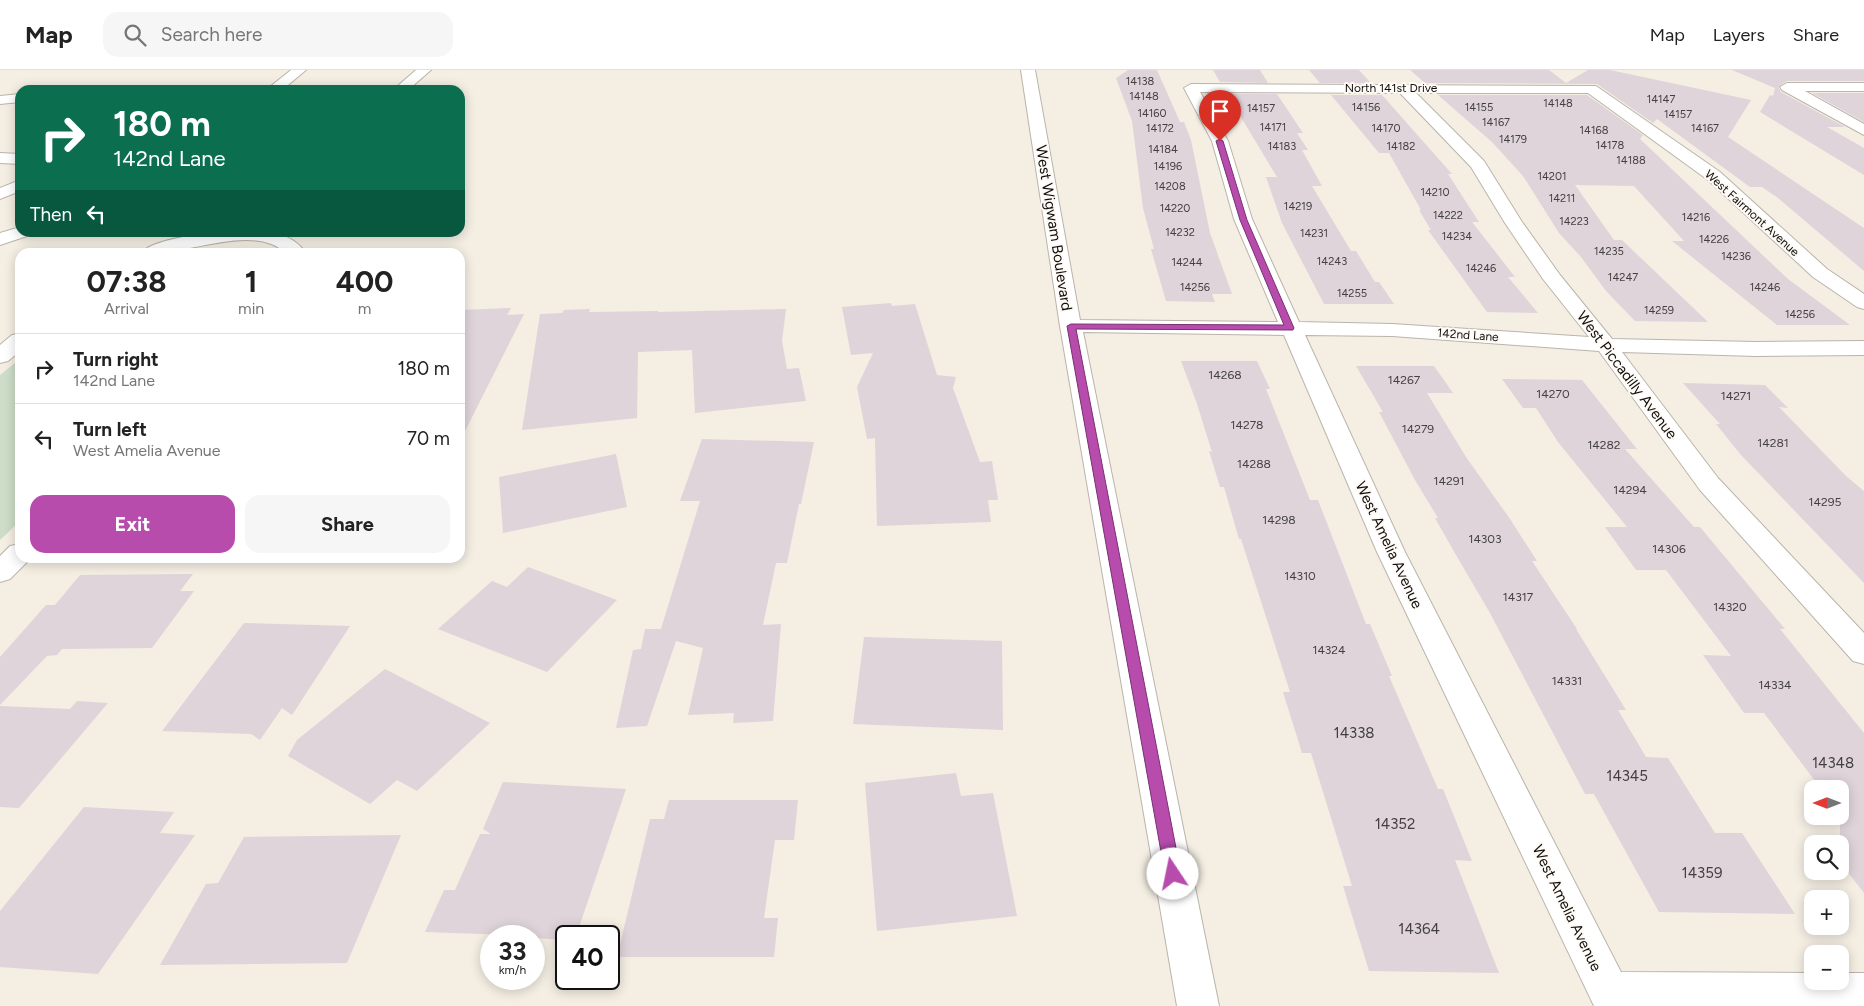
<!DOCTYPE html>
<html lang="en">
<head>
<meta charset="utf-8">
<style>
  :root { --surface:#fff; --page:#f6f6f6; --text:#222; --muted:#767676; --line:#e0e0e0; --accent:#b74cad }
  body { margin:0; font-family:Figtree,sans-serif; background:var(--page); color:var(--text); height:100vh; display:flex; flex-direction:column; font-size:19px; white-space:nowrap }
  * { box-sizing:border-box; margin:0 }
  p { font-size:16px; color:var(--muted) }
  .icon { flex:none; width:28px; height:28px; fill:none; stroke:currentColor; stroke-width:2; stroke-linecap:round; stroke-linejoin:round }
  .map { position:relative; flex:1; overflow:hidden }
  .details { position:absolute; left:15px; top:178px; width:450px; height:315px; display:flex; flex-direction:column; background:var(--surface); border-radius:15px; box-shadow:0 2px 12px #0003 }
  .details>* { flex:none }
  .guide { position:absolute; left:15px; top:15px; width:450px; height:152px; border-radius:15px; box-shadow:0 2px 12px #0003; background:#0b6e4f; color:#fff; overflow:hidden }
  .needle { width:32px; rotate:270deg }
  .buttons { position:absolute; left:1804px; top:710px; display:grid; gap:10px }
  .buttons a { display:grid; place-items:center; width:45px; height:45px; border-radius:10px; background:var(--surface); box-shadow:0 2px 12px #0003; font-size:25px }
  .speed { position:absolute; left:480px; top:855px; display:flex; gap:10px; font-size:25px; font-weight:700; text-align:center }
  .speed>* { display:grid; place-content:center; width:65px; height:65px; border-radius:50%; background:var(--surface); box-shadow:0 2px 12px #0003; line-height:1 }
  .speed small { font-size:12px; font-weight:400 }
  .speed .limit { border:2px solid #111; border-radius:8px; background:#fff; color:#111 }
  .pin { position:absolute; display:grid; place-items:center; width:42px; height:42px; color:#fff; margin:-51px -21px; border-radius:50% 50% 50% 0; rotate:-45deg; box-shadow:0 0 5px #0007 }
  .pin .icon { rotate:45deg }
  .me { position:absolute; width:55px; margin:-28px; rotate:349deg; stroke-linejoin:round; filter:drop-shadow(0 0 4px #0008) }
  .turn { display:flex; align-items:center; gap:18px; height:105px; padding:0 15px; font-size:22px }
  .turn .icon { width:65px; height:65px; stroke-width:2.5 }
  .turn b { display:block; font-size:35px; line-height:42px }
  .then { display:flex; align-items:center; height:48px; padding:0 15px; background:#0003; gap:10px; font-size:19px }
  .eta { display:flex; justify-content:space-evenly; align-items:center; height:85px; text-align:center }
  .eta b { font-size:30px; font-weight:700; line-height:35px }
  .action { display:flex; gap:10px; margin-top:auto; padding:10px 15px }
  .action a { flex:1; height:58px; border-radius:15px; background:var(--accent); color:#fff; font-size:20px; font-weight:700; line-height:58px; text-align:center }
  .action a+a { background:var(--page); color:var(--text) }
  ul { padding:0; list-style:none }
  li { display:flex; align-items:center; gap:15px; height:70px; padding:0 15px; border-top:1px solid var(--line) }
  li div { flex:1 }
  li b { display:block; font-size:19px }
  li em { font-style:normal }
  header { display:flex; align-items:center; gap:30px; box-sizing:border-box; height:70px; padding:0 25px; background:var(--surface); border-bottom:1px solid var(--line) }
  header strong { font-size:24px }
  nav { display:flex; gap:28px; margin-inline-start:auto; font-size:18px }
  .search { width:350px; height:45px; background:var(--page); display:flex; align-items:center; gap:12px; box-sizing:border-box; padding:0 18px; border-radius:15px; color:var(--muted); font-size:19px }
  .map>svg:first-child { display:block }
</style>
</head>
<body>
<header>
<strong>Map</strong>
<div class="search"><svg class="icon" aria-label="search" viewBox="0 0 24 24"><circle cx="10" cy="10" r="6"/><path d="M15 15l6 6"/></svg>Search here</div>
<nav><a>Map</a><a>Layers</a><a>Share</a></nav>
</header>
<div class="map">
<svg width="1864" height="936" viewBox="0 0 1864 936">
  <rect width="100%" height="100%" fill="#f4eee3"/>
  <path fill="#cdddc7" d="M20 289V451L0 470V305Z"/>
  <path fill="#dfd4da" d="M1128 0H1157L1180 52H1184L1191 70 1210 163 1232 224H1212L1215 232 1166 231 1151 179H1154L1143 138 1132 51 1116 8Z
    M1213 0H1260L1268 13 1220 12Z
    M1309 0H1359L1371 13H1320Z
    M1410 0H1549L1566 13 1588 0H1610L1751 30 1728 67 1864 158V201L1778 128 1762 117H1750L1657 49 1653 53 1597 14 1425 13Z
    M1732 0H1864V11H1787L1778 17 1781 22 1845 57H1827L1864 78V105L1760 42 1770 25 1773 26 1775 18Z
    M1812 23H1864V52Z
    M1227 24H1277L1303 63H1297L1308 80H1302L1322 116H1312L1351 181H1356L1375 212H1379L1394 234H1324L1282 153 1266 107H1277Z
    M1331 25H1382L1452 104H1448L1479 152H1472L1515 207H1508L1538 243 1487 242 1428 160H1431L1419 140H1421L1389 83H1379Z
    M1438 25H1587L1643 65 1640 69 1788 209 1850 255H1777L1672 171H1684L1634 116 1575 115 1614 170H1622L1708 252 1635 251 1606 221 1581 187 1559 163 1523 106 1492 72Z
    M891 233 892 236 915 234 937 305 956 307 953 318 980 392 992 391 998 430H988L991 452 877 456 875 368 867 369 857 317 873 283 851 285 842 237Z
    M511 238 507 245 524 244 460 371V240Z
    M590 239 589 242 658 241V242L786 239 782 271 787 299 799 298 806 331 695 343 692 280 638 282 637 348 522 360 540 244 562 243 564 240Z
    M1181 291H1257L1270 319H1266L1310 430H1318L1366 554H1370L1392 606H1389L1438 719H1443L1472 791 1455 790 1499 903 1369 901 1343 816H1352L1311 683H1302L1283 622H1290L1241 469H1239L1224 417H1220L1209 381 1212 382 1196 331Z
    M1356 296H1434L1453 323H1427L1466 387 1510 449 1537 491H1532L1577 559H1576L1626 640H1618L1646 687 1668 688 1715 763H1742L1795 844 1659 842 1594 724H1585L1490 543 1456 485 1435 448H1438L1415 410 1379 342H1383Z
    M1502 309 1582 310 1637 379H1625L1694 457H1700L1785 559H1780L1864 663V823L1840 792V719H1821L1764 643H1744L1703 585 1731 586 1666 500H1636L1605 457H1627L1558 372 1536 338H1523Z
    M1683 313 1765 315 1788 338 1779 337 1846 406 1864 421V513L1741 385 1716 354H1720Z
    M702 369 814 372 801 434H799L787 493H776L763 555 781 554 773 651 733 653 734 643 688 645 703 578 676 571 647 656 616 658 633 580 641 579 645 559H661L700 431H680Z
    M616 384 627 437 503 463 499 407Z
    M528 497 617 530 547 602 438 559 492 511 507 517Z
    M193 504 180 521H194L152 578 62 579 57 585 47 586 0 635V587L46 535H55L80 505Z
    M244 553 350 556 292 645 282 638 260 670 251 664 162 661Z
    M864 567 1002 571 1003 660 853 654Z
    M385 599 490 653 417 721 397 710 370 734 288 686 297 670Z
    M77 631 108 633 19 738 0 737V636L70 639Z
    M956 703 961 726 993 723 1017 846 877 861 865 713Z
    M503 712 626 719 576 866H566V870L534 868V866L425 862 444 820H455L480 764H491L483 759Z
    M669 730H798L794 770H775L764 848H778L774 887H617L650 749H664Z
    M84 737 174 742 160 763 195 765 98 904 0 897V841Z
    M401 765 347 893 160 895 206 814 218 813 244 767Z"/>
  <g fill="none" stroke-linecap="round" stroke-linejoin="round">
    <g stroke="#bab4aa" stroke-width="2">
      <path id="minor" d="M291 0H306L282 20H266Z
        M416 0H431L408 20H393Z
        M1021 0H1035L1080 250 1278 252 1234 149 1212 71 1184 18 1191 14 1596 16 1720 102 1827 199 1864 224V239L1857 237 1813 207 1708 110 1588 23H1416L1484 91 1522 152 1560 205 1612 269 1756 272 1864 271V285L1756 286 1622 282 1718 408 1864 563V594L1853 591 1700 420 1599 281 1392 266 1305 265 1405 482 1621 902 1812 903V911H1840V903H1864V936H1594L1377 482 1284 265 1083 262 1219 936H1177L1060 256ZM1200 22 1400 23 1471 97 1505 153 1543 209 1589 267 1392 254 1299 252 1252 149 1228 71Z
        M1787 13H1864V21H1805L1864 54V65L1782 20 1780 17Z
        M20 24V32L0 34V26Z
        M0 83 20 84V94L0 93Z
        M20 110V121L0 129V118Z
        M20 157V162H30L27 166 0 175V163Z
        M213 162C242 162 286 154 305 182H285C249 152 184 188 143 182 150 171 198 164 213 162Z
        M20 264V281L8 291 0 293V275L12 265Z
        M20 474V488H31L10 509 0 512V486L10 476Z"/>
    </g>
    <use href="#minor" fill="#fff" fill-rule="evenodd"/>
  </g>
  <path fill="#b74cad" stroke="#773170" d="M1220 69 1223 71 1247 150 1294 258 1293 260 1076 259 1181 804 1179 809 1173 811 1168 809 1165 804 1067 256 1071 254 1284 255 1240 150 1216 71Z"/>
  <g text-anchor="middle" stroke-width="4" stroke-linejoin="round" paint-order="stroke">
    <g font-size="11" fill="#444040">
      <text x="1140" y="15">14138</text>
      <text x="1144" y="30">14148</text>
      <text x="1661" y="33">14147</text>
      <text x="1558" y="37">14148</text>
      <text x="1366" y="41">14156</text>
      <text x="1479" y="41">14155</text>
      <text x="1261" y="42">14157</text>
      <text x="1152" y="47">14160</text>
      <text x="1678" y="48">14157</text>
      <text x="1496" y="56">14167</text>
      <text x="1273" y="61">14171</text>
      <text x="1160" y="62">14172</text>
      <text x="1386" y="62">14170</text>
      <text x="1705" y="62">14167</text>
      <text x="1594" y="64">14168</text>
      <text x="1513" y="73">14179</text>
      <text x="1610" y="79">14178</text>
      <text x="1282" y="80">14183</text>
      <text x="1401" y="80">14182</text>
      <text x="1163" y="83">14184</text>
      <text x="1631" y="94">14188</text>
      <text x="1168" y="100">14196</text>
      <text x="1552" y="110">14201</text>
      <text x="1170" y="120">14208</text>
      <text x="1435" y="126">14210</text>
      <text x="1562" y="132">14211</text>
      <text x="1298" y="140">14219</text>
      <text x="1175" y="142">14220</text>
      <text x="1448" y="149">14222</text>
      <text x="1696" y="151">14216</text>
      <text x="1574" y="155">14223</text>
      <text x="1180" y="166">14232</text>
      <text x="1314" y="167">14231</text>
      <text x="1457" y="170">14234</text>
      <text x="1714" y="173">14226</text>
      <text x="1609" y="185">14235</text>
      <text x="1736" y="190">14236</text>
      <text x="1332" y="195">14243</text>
      <text x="1187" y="196">14244</text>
      <text x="1481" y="202">14246</text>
      <text x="1623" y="211">14247</text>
      <text x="1195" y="221">14256</text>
      <text x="1765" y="221">14246</text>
      <text x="1352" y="227">14255</text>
      <text x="1659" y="244">14259</text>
      <text x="1800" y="248">14256</text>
    </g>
    <g font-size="12" fill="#110f0c" stroke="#fefbf7">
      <text x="1391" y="22">North 141st Drive</text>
      <text transform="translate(1752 143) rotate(42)" y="4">West Fairmont Avenue</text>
      <text transform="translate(1468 265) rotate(4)" y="4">142nd Lane</text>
    </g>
    <g font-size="12" fill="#444040">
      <text x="1225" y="309">14268</text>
      <text x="1404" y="314">14267</text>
      <text x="1553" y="328">14270</text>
      <text x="1736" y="330">14271</text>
      <text x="1247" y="359">14278</text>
      <text x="1418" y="363">14279</text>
      <text x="1773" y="377">14281</text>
      <text x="1604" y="379">14282</text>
      <text x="1254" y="398">14288</text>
      <text x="1449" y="415">14291</text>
      <text x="1630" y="424">14294</text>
      <text x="1825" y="436">14295</text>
      <text x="1279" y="454">14298</text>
      <text x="1485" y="473">14303</text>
      <text x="1669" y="483">14306</text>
      <text x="1300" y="510">14310</text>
      <text x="1518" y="531">14317</text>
      <text x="1730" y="541">14320</text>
      <text x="1329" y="584">14324</text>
      <text x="1567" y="615">14331</text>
      <text x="1775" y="619">14334</text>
    </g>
    <g font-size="15" fill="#110f0c" stroke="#fefbf7">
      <text transform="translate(1054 158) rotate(81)" y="5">West Wigwam Boulevard</text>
      <text transform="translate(1627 305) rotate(53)" y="5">West Piccadilly Avenue</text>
      <text transform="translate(1389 475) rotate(65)" y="5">West Amelia Avenue</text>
      <text transform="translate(1567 838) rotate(64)" y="5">West Amelia Avenue</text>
    </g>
    <g font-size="15" fill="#444040">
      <text x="1354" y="668">14338</text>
      <text x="1833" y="698">14348</text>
      <text x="1627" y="711">14345</text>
      <text x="1395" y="759">14352</text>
      <text x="1702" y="808">14359</text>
      <text x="1419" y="864">14364</text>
    </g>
  </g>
</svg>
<div class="buttons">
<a><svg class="needle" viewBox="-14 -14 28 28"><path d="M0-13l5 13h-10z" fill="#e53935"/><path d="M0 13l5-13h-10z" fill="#767676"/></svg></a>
<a><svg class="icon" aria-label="search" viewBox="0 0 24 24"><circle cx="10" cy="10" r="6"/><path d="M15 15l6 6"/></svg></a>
<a>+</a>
<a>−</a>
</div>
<div class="speed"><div>33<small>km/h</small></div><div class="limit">40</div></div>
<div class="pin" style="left:1220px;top:71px;background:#d93025"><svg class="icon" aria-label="arrive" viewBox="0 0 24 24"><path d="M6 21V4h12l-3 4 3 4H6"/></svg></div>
<svg class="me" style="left:1173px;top:804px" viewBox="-20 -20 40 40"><circle r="19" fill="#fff"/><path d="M0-13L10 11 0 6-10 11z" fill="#b74cad"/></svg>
<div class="guide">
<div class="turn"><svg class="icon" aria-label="right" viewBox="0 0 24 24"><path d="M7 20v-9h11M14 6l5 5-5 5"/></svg><div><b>180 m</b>142nd Lane</div></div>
<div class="then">Then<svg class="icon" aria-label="left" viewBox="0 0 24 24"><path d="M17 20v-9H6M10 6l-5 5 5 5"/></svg></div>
</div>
<section class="details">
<div class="eta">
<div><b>07:38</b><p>Arrival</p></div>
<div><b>1</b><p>min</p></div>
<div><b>400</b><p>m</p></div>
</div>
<ul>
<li><svg class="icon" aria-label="right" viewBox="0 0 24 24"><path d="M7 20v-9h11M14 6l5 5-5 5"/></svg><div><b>Turn right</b><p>142nd Lane</p></div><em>180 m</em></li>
<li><svg class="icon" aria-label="left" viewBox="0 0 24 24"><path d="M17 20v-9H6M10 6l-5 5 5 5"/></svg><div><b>Turn left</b><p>West Amelia Avenue</p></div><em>70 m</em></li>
</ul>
<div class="action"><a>Exit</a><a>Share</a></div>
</section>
</div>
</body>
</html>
